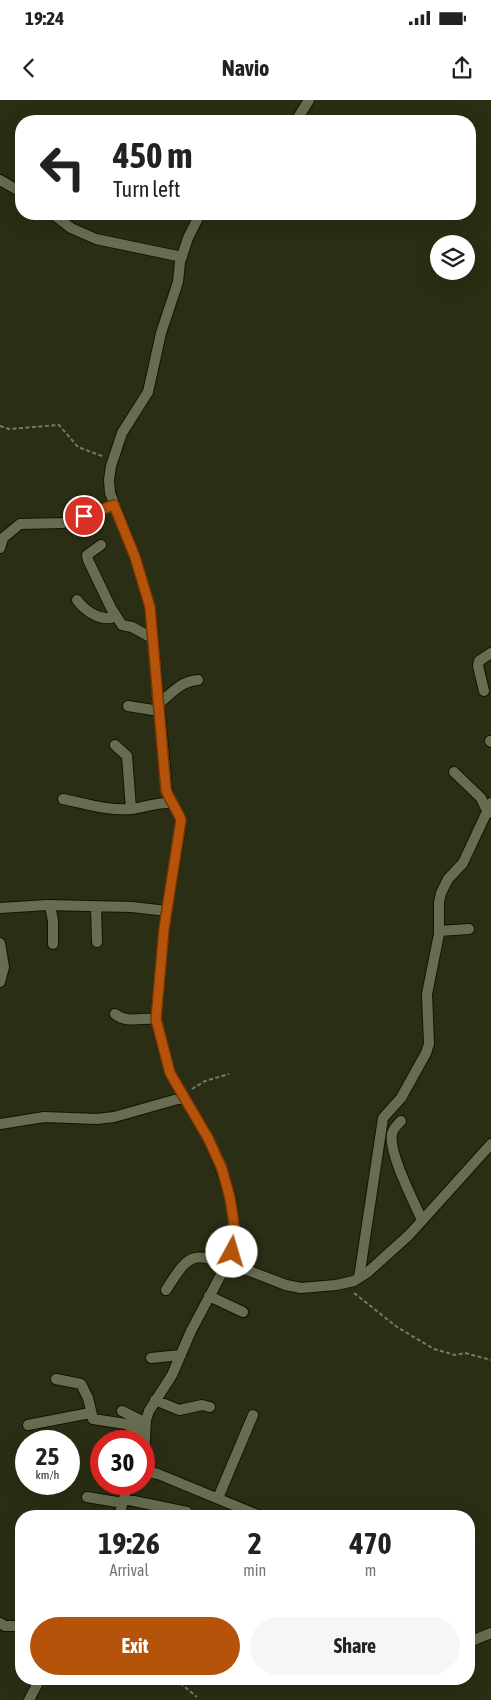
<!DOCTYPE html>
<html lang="en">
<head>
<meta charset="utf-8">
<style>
  :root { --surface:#fff; --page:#f6f6f6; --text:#222; --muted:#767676; --accent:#b45309 }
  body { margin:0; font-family:"Asap Condensed",sans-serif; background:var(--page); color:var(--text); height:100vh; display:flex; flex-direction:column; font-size:19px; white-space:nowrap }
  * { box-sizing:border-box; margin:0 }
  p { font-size:16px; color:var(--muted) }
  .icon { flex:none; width:28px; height:28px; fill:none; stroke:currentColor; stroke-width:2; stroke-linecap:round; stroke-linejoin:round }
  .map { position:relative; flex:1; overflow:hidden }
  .sheet { position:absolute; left:15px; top:1410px; width:460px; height:175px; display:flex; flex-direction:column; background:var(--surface); border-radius:20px; box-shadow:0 5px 20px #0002 }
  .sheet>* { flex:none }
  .banner { position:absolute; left:15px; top:15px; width:461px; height:105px; border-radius:20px; box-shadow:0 5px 20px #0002; background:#fff; color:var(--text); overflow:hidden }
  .buttons { position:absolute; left:430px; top:135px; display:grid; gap:10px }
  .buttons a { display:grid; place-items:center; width:45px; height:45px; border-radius:50%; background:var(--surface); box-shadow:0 5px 20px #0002; font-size:25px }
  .speed { position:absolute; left:15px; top:1330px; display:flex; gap:10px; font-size:25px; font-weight:700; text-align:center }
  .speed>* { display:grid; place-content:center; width:65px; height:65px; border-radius:50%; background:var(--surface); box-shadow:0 5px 20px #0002; line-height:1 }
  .speed small { font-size:12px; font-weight:400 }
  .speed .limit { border:8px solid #d22; background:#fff; color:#111 }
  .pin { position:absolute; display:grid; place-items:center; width:42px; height:42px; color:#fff; margin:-21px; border:2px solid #fff; border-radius:50%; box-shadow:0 1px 5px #0007 }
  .me { position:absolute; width:55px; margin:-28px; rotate:6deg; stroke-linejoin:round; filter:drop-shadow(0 0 4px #0008) }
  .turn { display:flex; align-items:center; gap:18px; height:105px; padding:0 15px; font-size:22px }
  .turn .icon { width:65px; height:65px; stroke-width:2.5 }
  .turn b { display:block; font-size:35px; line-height:42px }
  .eta { display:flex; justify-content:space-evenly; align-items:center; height:85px; text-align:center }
  .eta b { font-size:30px; font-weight:700; line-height:35px }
  .action { display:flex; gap:10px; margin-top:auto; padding:10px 15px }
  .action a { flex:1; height:58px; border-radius:30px; background:var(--accent); color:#fff; font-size:20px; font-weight:700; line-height:58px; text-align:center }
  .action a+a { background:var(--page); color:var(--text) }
  .status { display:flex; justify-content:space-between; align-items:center; height:35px; padding:0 25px; background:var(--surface); direction:ltr }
  .status svg { height:14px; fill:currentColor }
  header { display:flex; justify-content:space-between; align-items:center; height:65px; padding:0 15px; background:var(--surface); font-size:22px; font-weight:700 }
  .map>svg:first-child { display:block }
</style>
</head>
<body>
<div class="status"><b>19:24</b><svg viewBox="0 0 49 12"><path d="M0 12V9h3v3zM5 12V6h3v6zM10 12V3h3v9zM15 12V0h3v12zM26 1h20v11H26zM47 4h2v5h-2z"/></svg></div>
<header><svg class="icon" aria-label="back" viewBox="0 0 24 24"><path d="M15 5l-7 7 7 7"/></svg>Navio<svg class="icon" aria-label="share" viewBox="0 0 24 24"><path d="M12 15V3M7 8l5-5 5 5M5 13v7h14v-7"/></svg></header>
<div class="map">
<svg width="491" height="1600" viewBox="0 0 491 1600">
  <rect width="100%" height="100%" fill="#2a2e14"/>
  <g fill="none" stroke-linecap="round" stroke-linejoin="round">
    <g stroke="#121600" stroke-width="12">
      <path id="minor" d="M296 21 309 0
        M0 80 21 92
        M53 114 71 128 96 139 182 157
        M101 445 87 455 88 460 111 508 122 525 132 527 152 538
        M0 448 3 438 20 424 63 423 114 405
        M77 500C85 511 102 523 116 516
        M484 591 478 566 479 561 491 553
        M158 605C170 594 181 581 198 580
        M128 606 159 611
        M490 641 491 642
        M115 645 127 656 131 709
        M454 672 481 698 488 713
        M63 699C87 704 108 711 132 709 146 707 157 702 171 703
        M50 805 53 821V844
        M96 807 97 842
        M0 808 47 805 132 807 167 811
        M439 831 469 829
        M0 843 4 867 0 882
        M115 914C128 924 141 917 156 919
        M401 1021C397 1025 393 1029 392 1034 388 1052 414 1102 422 1120
        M0 1024 44 1017 97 1019 114 1017 185 997
        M222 1173 239 1167 286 1185 301 1188 336 1185 354 1181 368 1172 409 1135 491 1044
        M359 1178 383 1018 401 998 426 953 429 944 427 894 439 834V802L441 793 448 779 463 763 491 703
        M166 1190C184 1163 190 1146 226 1166
        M209 1196 243 1212
        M151 1258 181 1255
        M56 1279 81 1284 88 1298 93 1319 126 1324 145 1334
        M155 1300 179 1310 202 1305 210 1307
        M122 1311 146 1323
        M28 1325 90 1313
        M144 1356 146 1320 149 1311 172 1275 191 1231 223 1171 232 1152 235 1135 231 1099 221 1069 208 1038 170 973 156 919 164 829 180 729 181 720 177 710 170 702 167 690 150 507 135 457 110 393 109 380 111 366 122 333 148 292 161 233 178 182 180 162 188 138 200 114
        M144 1371 158 1374 260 1416
        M87 1397 123 1403
        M218 1398 253 1315
        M124 1399 187 1412
        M119 1416 128 1384
        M0 1523 5 1526H21
        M469 1542 491 1533
        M29 1600 40 1579"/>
    </g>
    <path stroke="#767a64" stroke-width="2" stroke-dasharray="4 2.5" stroke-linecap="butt" d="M0 326 9 329 59 325 78 347 102 356
      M192 989 205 981 229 974
      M354 1193 397 1227 434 1249 455 1255 465 1253 491 1260
      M175 1579 197 1597
      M252 1579 254 1584"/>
    <use href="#minor" stroke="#676d50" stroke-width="10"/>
  </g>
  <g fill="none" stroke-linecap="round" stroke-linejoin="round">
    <g stroke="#753606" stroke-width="12">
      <path id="route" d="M84 416 114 405 135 457 150 507 166 690C170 701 177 709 181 720L164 829 156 919 170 973 208 1038 222 1069 230 1098 233 1117 235 1135 232 1152"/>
    </g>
    <use href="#route" stroke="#b45309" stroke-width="9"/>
  </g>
</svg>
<div class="buttons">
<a><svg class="icon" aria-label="layers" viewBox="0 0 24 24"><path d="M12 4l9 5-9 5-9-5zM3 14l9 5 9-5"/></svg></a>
</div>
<div class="speed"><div>25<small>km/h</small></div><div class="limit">30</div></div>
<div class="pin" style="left:84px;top:416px;background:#d93025"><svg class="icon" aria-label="arrive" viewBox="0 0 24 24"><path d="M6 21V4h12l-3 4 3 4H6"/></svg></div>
<svg class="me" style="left:232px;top:1152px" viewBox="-20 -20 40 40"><circle r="19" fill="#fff"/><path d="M0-13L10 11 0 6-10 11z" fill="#b45309"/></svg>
<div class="banner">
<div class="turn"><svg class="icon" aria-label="left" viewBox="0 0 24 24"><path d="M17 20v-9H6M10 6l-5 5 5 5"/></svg><div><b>450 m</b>Turn left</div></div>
</div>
<section class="sheet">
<div class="eta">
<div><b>19:26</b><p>Arrival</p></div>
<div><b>2</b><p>min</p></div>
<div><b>470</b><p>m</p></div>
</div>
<div class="action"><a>Exit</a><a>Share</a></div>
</section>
</div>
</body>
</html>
